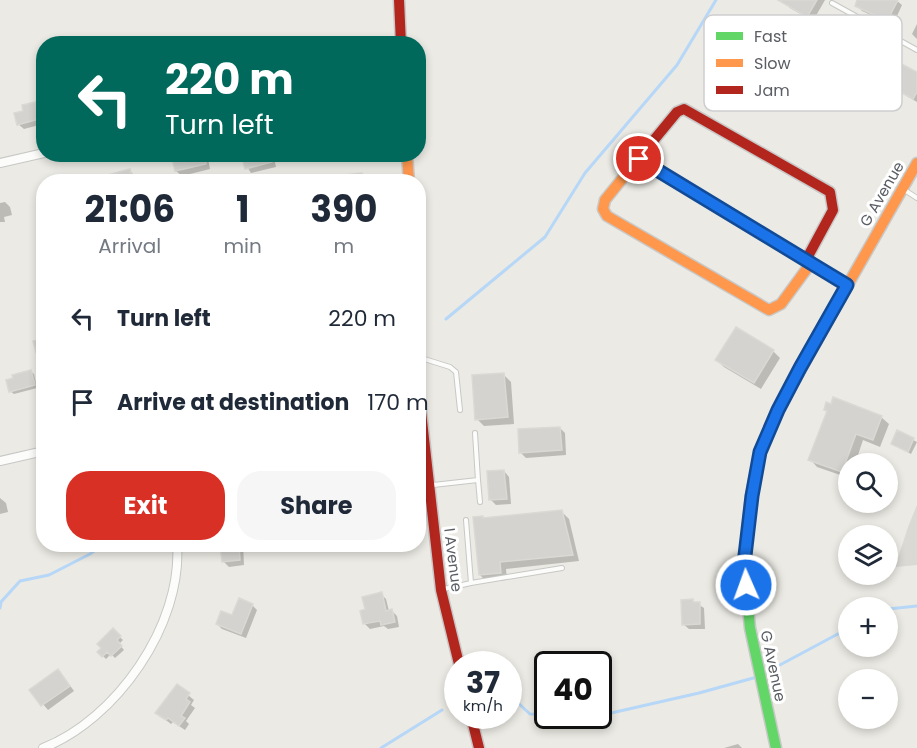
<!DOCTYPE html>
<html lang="en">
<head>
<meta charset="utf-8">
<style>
  :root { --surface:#fff; --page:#f6f6f7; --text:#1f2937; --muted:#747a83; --accent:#d93025 }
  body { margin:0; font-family:Poppins,sans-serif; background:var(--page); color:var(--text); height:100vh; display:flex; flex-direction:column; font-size:22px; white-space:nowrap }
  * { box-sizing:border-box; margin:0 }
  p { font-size:20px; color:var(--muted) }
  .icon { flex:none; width:33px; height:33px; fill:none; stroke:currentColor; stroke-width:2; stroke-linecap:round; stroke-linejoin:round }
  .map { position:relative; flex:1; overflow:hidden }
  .panel { position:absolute; left:36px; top:174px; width:390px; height:378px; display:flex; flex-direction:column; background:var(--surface); border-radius:24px; box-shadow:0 3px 9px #0003 }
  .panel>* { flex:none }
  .hud { position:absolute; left:36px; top:36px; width:390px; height:126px; border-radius:24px; box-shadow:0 3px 9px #0003; background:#00695c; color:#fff; overflow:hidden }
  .fabs { position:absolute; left:838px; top:453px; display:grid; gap:12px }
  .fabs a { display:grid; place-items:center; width:60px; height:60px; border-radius:50%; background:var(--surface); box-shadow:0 3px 9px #0003; font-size:30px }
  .speed { position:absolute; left:444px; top:651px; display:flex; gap:12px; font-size:30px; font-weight:700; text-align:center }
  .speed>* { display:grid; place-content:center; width:78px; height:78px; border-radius:50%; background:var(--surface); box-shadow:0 3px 9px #0003; line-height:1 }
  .speed small { font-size:15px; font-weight:400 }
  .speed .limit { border:3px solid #111; border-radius:9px; background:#fff; color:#111 }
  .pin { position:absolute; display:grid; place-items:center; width:51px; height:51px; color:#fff; margin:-26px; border:3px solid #fff; border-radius:50%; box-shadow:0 2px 6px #0007 }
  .me { position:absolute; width:66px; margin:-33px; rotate:358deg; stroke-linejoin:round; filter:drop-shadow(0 0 4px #0008) }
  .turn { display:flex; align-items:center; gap:21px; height:126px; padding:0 30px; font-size:27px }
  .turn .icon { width:78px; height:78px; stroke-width:2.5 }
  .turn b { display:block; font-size:42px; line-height:51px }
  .eta { display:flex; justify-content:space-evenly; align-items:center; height:102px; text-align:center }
  .eta b { font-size:36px; font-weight:700; line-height:42px }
  .button { display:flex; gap:12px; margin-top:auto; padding:12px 30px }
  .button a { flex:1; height:69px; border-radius:24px; background:var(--accent); color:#fff; font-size:24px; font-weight:700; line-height:69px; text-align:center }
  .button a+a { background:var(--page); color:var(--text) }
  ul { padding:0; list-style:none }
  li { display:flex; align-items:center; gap:18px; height:84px; padding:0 30px }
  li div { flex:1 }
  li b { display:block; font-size:22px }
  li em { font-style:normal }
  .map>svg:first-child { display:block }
</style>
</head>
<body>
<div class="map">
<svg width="917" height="748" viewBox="0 0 917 748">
  <rect width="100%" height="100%" fill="#ebeae4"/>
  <path fill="#dbd9d4" d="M917 505V565L895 567 908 527Z"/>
  <path fill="#0003" d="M787 0H825L813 21 790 8 785 3Z
    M859 0H896L902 5 893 25 862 11 857 5Z
    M917 24V39L912 34Z
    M323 36 328 44H293V42Z
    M917 74V102L889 86 884 81Z
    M44 101 43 124 24 129 18 124 25 112Z
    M195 154H204L208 158 210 169 182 176 176 171Z
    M239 154H273L276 167 251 173Z
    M130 171 135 176 136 182H105Z
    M44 192V208H43L40 205 38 193Z
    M5 202 10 207 12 215 4 217 5 222H0V203Z
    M773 351 780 358 761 389 724 367 717 360Z
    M30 371 34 374 37 388 14 394 10 391Z
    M503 374 511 382 514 424 484 426 477 419Z
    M881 417 889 424 880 447 863 440 855 464H849V478L817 467 810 459Z
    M560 428 565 433 566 455 526 458 521 453Z
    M898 432 917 442 911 454 893 444Z
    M504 471 509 477 511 504 496 505 491 500Z
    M0 498 6 503 8 512 0 514Z
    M562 512 569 519 579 561 506 569 507 580 487 582 480 575 484 520Z
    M222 544H243L244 565 229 567 223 561Z
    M305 544H321V550L308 551Z
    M381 594 386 599 389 611H392L397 616 399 627 388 629 384 626 370 629 365 624 362 612 367 611Z
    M693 601 704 608 705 629H689L683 624Z
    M252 605 257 610 246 638 222 629 217 624 232 617Z
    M113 631 123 640 119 644 124 650 115 658 111 654 106 659 99 652Z
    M63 676 74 691 48 710 31 690Z
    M177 686 194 700 191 705 195 708 186 721 189 724 185 730 173 722 171 724 157 713Z
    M738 744 742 748H724Z"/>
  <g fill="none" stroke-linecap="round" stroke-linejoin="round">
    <path stroke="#b6d7f7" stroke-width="3" d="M446 319 545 237 585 173 677 65 716 0
      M0 608 1 602 20 581 49 575 90 554 103 544
      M888 609 917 606
      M763 674 849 628
      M508 700 516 701 530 714 598 716 699 693 757 677
      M381 748 442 710"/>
  </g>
  <path fill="#d4d3cf" stroke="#dad9d4" stroke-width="1.5" d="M778 0H817L807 17Z
    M857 0H898L887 21 855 6Z
    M894 60 917 72V92L913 99 882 81Z
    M44 100V115L38 116 39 119 17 125 14 113 23 111 22 105Z
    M188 154H204L206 164 175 171 172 158Z
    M241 154H270L272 162 245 169Z
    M130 169 133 182H94L93 179Z
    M362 173V182H335V176Z
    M736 327 774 350 754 383 715 360Z
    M44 339V370H41L33 341Z
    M31 370 35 385 9 392 6 380 13 378 12 375Z
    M504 373 508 417 475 420 472 375Z
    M833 397 882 416 873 440 856 434 842 472 808 460 827 411 824 410 826 402 831 404Z
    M560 427 562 450 519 453 518 429Z
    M897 430 914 438 908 452 891 444Z
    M504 470 507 499 489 500 487 471Z
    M562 510 573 555 500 562 501 573 479 575 473 517 483 516V518Z
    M220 544H239L240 560 222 562Z
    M382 592 386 611 392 609 395 622 381 625 380 621 363 624 360 611 365 609 362 597Z
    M239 598 253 604 241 634 216 624 221 611 232 615Z
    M693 599V602H700V624L682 625 681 600Z
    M113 628 121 636 117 640 122 646 111 656 107 652 102 657 97 652 101 648 97 644Z
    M58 669 70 686 41 706 29 690Z
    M177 684 190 693 186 699 190 702 181 716 185 718 179 726 168 718 166 720 155 713Z"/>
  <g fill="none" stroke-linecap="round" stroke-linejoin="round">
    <g stroke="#c7c8c6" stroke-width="6">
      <path id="lane" d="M832 3 917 50
        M903 189 917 198
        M418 357 450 367 456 372 460 410
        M478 480 480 502
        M433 485 478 480 475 433
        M471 583 562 568
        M444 589 471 583 466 520"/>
    </g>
    <g stroke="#c7c8c6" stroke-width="10">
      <path id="street" d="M639 159 847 285
        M0 163 44 153
        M0 461 44 451
        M43 748C116 720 183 624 177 544"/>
    </g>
    <g stroke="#c8c9c8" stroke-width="13">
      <path id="fast" d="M776 748 750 628 744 564 751 496 760 452 778 410 846 288"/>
    </g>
    <g stroke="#c8c9c8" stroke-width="13">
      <path id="slow" d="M644 152 605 200 603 209 607 216 769 310 781 304 811 263
        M407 154 409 182
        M846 288 917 163"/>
    </g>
    <g stroke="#c8c9c8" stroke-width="13">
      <path id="jam" d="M399 0 401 44
        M644 152 677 112 684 109 830 192 833 210 806 260
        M418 385 441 590 459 664
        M471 716 479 748"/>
    </g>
    <use href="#lane" stroke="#fcfcfb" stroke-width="4"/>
    <use href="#street" stroke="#fcfcfb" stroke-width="8"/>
    <use href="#fast" stroke="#63d668" stroke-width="10"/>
    <use href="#slow" stroke="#ff974d" stroke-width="10"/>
    <use href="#jam" stroke="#b3261e" stroke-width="10"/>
  </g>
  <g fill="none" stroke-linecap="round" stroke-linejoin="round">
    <g stroke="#114b97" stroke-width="15">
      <path id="route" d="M639 159 847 285 800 368 778 410 760 452 752 496 744 564 746 585"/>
    </g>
    <use href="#route" stroke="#1a73e8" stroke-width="10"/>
  </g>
  <g text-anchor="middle" stroke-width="6" stroke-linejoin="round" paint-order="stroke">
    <g font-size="15" fill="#5a5d63" stroke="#fff">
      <text transform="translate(882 194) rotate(-60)" y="5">G Avenue</text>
      <text transform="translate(453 560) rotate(83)" y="5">I Avenue</text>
      <text transform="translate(773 666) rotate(78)" y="5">G Avenue</text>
    </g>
  </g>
  <rect x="704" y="15" width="198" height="96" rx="9" fill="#fff" stroke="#ceced0" stroke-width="1.5"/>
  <rect x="716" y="32" width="27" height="8" fill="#63d668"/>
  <rect x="716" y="59" width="27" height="8" fill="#ff974d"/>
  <rect x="716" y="86" width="27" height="8" fill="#b3261e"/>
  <g font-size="16" fill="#5a5d63">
    <text x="754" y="42">Fast</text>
    <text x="754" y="69">Slow</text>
    <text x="754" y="96">Jam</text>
  </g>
</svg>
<div class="fabs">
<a><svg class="icon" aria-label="search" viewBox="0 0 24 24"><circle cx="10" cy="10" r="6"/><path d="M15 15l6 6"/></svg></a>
<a><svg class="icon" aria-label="layers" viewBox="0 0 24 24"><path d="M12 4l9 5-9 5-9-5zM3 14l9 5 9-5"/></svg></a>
<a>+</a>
<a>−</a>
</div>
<div class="speed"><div>37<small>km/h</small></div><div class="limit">40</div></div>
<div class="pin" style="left:639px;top:159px;background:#d93025"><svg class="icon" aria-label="arrive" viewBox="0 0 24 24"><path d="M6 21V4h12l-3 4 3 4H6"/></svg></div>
<svg class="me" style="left:746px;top:585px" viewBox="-20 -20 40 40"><circle r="17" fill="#1a73e8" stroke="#fff" stroke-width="3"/><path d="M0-11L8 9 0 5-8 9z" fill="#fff"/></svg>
<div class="hud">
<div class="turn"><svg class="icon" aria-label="left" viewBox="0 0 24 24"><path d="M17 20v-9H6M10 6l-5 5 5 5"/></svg><div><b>220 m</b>Turn left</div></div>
</div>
<section class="panel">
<div class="eta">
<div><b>21:06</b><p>Arrival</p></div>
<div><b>1</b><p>min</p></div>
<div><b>390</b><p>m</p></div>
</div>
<ul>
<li><svg class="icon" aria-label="left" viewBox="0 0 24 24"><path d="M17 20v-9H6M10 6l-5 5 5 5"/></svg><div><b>Turn left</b></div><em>220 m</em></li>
<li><svg class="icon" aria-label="arrive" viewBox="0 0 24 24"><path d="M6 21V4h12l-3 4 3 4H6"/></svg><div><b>Arrive at destination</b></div><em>170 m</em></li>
</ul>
<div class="button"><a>Exit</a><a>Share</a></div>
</section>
</div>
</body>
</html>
